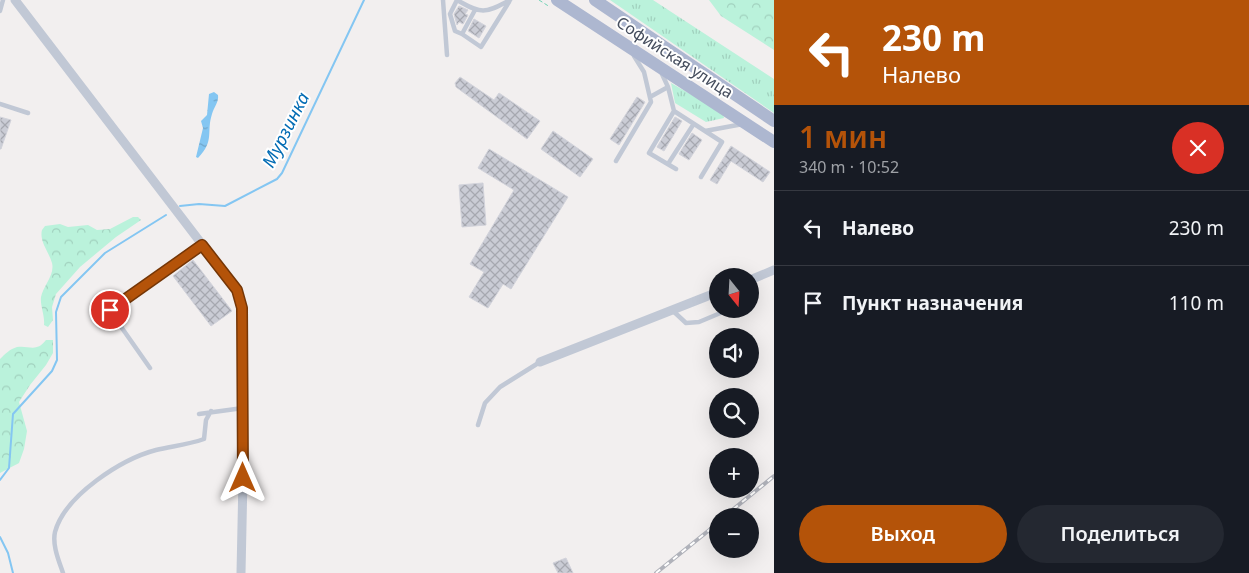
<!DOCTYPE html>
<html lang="ru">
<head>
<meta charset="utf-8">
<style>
  :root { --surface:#171b24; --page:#242831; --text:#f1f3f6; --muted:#9ea1a6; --line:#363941; --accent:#b45309 }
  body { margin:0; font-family:"Noto Sans",sans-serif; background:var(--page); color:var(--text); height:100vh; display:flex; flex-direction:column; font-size:19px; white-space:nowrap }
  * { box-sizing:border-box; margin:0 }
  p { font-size:16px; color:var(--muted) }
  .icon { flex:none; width:28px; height:28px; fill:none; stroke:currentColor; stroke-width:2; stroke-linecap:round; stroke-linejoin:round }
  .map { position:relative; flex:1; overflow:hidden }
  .sheet { display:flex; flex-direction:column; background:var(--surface); width:475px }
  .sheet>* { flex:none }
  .hud { background:#b45309; color:#fff; overflow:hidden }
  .needle { width:32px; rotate:162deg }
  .controls { position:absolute; left:709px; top:268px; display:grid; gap:10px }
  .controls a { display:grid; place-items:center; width:50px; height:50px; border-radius:50%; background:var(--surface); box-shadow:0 5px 20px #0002; font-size:25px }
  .pin { position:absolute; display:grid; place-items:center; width:42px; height:42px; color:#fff; margin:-21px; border:2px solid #fff; border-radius:50%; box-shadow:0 1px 5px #0007 }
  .me { position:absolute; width:55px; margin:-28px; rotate:0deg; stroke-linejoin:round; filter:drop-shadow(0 0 4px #0008) }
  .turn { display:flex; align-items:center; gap:18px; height:105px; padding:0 25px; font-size:22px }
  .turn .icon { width:65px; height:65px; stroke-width:2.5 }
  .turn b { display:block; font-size:35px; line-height:42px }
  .round { display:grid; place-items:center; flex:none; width:52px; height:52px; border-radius:26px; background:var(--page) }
  .head { display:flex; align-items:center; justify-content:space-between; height:85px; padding:0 25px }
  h1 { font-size:30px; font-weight:600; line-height:38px; color:var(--accent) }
  .primary-button { display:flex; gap:10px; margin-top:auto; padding:10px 25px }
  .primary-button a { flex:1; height:58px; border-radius:30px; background:var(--accent); color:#fff; font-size:20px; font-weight:600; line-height:58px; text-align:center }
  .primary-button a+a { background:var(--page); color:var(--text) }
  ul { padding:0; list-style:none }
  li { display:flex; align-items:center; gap:15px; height:75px; padding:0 25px; border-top:1px solid var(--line) }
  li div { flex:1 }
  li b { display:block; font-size:19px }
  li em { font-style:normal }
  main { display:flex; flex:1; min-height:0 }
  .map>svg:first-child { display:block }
</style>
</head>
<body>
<main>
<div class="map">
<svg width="774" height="573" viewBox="0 0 774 573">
  <defs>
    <pattern id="grass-tufts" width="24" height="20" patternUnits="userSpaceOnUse" patternTransform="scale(1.25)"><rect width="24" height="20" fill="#baf2db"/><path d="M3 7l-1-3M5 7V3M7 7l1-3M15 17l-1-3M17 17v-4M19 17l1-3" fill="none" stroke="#a1d1be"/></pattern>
    <pattern id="forest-crowns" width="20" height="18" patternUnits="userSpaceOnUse" patternTransform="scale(1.25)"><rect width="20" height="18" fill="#baf2db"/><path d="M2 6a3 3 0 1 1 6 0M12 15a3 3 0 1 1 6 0" fill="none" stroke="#a1d1be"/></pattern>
    <pattern id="water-ripples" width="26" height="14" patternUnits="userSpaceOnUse" patternTransform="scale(1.25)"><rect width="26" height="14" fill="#84c6f2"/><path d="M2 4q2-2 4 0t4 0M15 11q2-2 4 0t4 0" fill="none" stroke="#6ea3c7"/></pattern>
    <pattern id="building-cross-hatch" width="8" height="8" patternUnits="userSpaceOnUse" patternTransform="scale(1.25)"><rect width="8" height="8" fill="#caccd5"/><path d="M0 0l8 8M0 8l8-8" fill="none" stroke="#a6a8b0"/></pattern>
  </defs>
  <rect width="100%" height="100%" fill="#f2efef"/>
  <path fill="url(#grass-tufts)" d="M610 0H653L774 79V113Z
    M671 83 723 113 724 118 706 122 675 103Z"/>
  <path fill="url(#forest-crowns)" d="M709 0H774V50L721 16Z
    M133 217H138L141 220 116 237 80 267 56 294 52 307 53 320 48 327 44 325C45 315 40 306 41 297 43 286 55 275 52 263 49 252 39 241 42 230L45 226 60 224 68 227 88 225 97 230 110 229Z
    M46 340H53V353L46 365 30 385 19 402 27 431 24 449 19 463 0 473V359C5 354 10 349 17 347 29 345 36 353 46 340Z"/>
  <path fill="url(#water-ripples)" d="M214 92 218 95C219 102 214 107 212 114 206 133 215 140 198 158L196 157 203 128 201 121 207 115 209 94Z"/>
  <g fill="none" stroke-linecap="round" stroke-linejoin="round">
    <path stroke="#84c6f2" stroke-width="2" d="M180 206 199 204 225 206 277 179 282 173 364 0
      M0 480 9 468 13 414 52 371 57 360 56 312 61 297 105 253 166 215
      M0 537 8 553 13 573"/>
  </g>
  <path fill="url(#building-cross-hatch)" stroke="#d2d3db" d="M459 6 468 10 465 14 468 15 463 24 459 22 457 25 454 14Z
    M474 19 486 26 479 38 468 31Z
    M460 77 494 100 499 93 540 121 527 139 456 87 455 83Z
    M637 97 645 102 619 145 610 139Z
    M0 117 11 120 1 149H0Z
    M675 117 682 121 664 151 657 147Z
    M553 131 593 159 580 177 541 149Z
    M692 133 702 140 689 160 679 154Z
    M731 146 770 172 763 182 731 161 717 184 710 180Z
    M489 149 568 197 511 289 503 284 488 308 469 297 484 272 470 264 514 190 478 168Z
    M483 183 486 225 462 227 459 185Z
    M193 260 232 311 211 326 173 276Z
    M566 558 573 573H558L553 563Z"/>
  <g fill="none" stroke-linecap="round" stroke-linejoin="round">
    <path stroke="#70d2b5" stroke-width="1" stroke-dasharray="4 2.5" stroke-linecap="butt" d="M539 0 550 7"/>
    <path stroke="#c1c8d5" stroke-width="4.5" d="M443 0 447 55
      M475 10 462 34 455 31 450 14 457 0C481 14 485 14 510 0
      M0 11 3 0
      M462 34 481 47 509 2
      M662 74 668 87 674 111 705 131 743 124
      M650 97 668 87
      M0 104 28 113
      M674 111 649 153 676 169
      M616 161 651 102 644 72 634 56
      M668 164 693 125
      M701 177 722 142 705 131
      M672 310 686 323 699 322 730 309
      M150 368 110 311 202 245
      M199 414 243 408
      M478 425 485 403 500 387 540 362
      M63 573C59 561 52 545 55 532 65 495 122 459 156 450 173 446 187 445 204 439L206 420 211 411"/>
    <path stroke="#c1c8d5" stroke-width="9" d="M15 0 237 290 242 308 243 478 241 573
      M750 280 774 270
      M540 362 718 292"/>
    <path stroke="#adb7d0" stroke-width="12" d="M557 0 774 142
      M595 0 774 121"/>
    <g stroke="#b0b2ba" stroke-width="4">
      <path id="rail" d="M725 516 774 476
        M656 573 718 523"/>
    </g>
    <use href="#rail" stroke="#fff" stroke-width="2" stroke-dasharray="5.5" stroke-linecap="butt"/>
  </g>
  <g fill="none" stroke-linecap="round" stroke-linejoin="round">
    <g stroke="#753606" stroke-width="12">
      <path id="route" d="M110 310 202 245 237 290 242 308 243 478"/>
    </g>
    <use href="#route" stroke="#b45309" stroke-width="9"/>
  </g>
  <g text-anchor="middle" stroke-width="4" stroke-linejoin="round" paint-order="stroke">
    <g font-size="16" fill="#464e5e" stroke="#fff">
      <text transform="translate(675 57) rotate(33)" y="6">Софийская улица</text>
    </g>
    <g font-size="18" font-style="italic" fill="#036cb4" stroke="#fff">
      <text transform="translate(286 130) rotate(-63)" y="6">Мурзинка</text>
    </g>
  </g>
</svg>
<div class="controls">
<a><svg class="needle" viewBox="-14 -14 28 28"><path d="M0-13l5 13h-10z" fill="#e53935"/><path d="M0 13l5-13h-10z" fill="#9ea1a6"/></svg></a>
<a><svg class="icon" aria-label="sound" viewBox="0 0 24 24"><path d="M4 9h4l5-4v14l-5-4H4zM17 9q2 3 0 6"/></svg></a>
<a><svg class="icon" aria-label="search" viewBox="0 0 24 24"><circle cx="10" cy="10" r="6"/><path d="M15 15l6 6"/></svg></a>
<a>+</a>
<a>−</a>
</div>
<div class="pin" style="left:110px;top:310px;background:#d93025"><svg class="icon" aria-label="arrive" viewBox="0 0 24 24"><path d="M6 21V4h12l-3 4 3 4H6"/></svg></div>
<svg class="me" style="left:243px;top:478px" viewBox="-20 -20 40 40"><path d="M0-17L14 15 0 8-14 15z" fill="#b45309" stroke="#fff" stroke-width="4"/></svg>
</div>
<section class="sheet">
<div class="hud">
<div class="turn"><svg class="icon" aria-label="left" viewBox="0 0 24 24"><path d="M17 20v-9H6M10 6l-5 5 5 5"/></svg><div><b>230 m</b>Налево</div></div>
</div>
<div class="head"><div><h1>1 мин</h1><p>340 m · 10:52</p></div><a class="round" style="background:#d93025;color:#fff"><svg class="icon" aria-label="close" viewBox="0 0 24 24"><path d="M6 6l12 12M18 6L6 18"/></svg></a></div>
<ul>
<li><svg class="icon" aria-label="left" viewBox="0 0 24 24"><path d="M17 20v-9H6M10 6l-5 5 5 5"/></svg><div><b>Налево</b></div><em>230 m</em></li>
<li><svg class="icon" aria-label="arrive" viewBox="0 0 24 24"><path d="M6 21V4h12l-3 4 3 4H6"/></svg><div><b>Пункт назначения</b></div><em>110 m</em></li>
</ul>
<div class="primary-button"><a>Выход</a><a>Поделиться</a></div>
</section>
</main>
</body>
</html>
